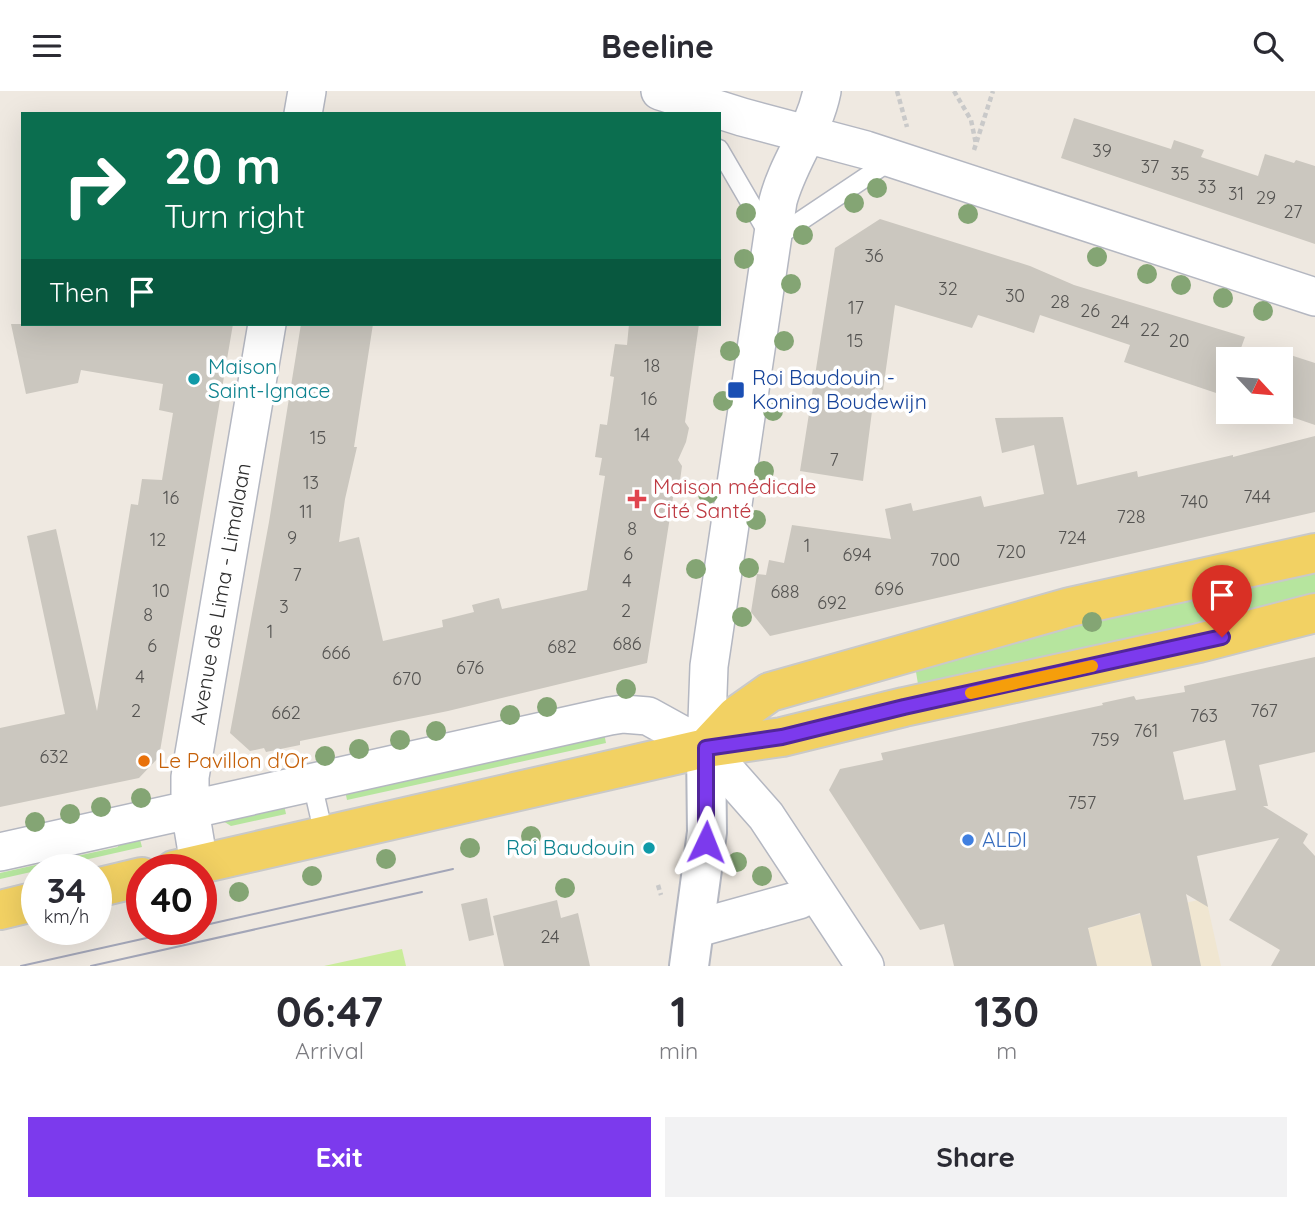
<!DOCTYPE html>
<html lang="en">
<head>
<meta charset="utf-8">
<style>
  :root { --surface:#fff; --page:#f2f2f3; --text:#2b2b33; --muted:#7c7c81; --accent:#7c3aed }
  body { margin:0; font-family:Quicksand,sans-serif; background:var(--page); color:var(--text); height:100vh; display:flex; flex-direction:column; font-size:26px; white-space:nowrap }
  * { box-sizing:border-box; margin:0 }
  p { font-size:23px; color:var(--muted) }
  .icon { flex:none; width:38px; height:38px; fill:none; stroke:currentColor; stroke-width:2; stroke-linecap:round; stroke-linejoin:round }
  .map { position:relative; height:875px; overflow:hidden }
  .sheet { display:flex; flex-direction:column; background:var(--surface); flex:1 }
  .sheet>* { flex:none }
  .banner { position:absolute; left:21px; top:21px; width:700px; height:214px; border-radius:0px; box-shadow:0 7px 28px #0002; background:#0b6e4f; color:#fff; overflow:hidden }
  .needle { width:46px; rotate:116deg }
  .fabs { position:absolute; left:1216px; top:256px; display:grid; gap:14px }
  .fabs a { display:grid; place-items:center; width:77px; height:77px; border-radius:0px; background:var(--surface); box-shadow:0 7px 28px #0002; font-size:35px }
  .speed { position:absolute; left:21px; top:763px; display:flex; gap:14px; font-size:35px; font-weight:700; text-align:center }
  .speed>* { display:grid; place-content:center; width:91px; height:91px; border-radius:50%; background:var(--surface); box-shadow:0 7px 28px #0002; line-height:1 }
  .speed small { font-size:18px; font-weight:400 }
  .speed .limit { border:10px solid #d22; background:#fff; color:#111 }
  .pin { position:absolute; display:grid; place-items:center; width:60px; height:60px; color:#fff; margin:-72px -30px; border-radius:50% 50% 50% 0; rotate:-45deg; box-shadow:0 0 7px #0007 }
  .pin .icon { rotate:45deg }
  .me { position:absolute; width:77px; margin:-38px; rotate:2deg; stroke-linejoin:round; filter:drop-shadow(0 0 5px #0008) }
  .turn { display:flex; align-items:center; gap:24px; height:147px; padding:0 28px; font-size:32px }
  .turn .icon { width:91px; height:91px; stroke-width:2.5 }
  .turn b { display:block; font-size:49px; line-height:60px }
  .then { display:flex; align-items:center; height:66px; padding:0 28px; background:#0003; gap:14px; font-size:26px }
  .eta { display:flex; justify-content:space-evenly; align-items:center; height:119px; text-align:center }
  .eta b { font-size:42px; font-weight:700; line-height:49px }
  .cta { display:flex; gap:14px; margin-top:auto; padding:14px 28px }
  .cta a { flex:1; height:80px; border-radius:0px; background:var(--accent); color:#fff; font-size:28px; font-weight:700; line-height:80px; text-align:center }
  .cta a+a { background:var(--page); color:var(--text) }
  header { display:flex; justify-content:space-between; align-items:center; height:91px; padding:0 28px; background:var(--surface); font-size:32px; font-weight:700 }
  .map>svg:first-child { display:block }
</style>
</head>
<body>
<header><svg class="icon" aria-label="menu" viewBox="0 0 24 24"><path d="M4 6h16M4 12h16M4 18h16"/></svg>Beeline<svg class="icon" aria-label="search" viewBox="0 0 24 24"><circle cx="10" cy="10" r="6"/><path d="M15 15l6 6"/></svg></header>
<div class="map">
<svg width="1315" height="875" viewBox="0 0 1315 875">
  <rect width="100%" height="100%" fill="#efe9e1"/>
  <path fill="#f0e6d1" d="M1206 807 1221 875H1030L1093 835Z"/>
  <path fill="#b6e59e" d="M1315 471V514L924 598 918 593 915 575Z
    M603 637 606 652 347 709 344 695 432 684 563 655Z
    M283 709 286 723 231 735 223 730Z
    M138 741 142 756 0 788V782L40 773 38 764 52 761 54 770 118 756 116 746Z"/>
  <path fill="#c9ec9a" d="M402 858 406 875H324Z"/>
  <path fill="#cbc7bf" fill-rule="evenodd" d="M1074 27 1171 58 1174 49 1204 59 1201 66 1258 85 1265 63 1294 72 1296 69 1315 75V153L1061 67Z
    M880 128 1030 175 1074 194 1245 246 1237 268H1228V306L1124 271 1130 254 1040 224 1034 242 978 224 972 237 895 214 883 299 875 297 863 390 800 380 835 157Z
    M11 233H233L159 666 139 687 0 716V637L65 623 27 445 56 438 97 620 131 413 138 414 142 388 162 389 173 322 159 319 163 293 81 279 78 292 26 303Z
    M301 233H373L354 356H357L345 408 339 451 359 446 383 550 443 536 442 529 474 521 472 514 499 507 502 518 587 499 605 385 599 384 602 367 595 366 600 333 607 334 614 286 610 285 615 253 627 254 629 233H699L685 331 689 337 686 351 678 369 682 375 680 390 675 394 647 572 448 620 300 650V654L266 661 264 657 250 660 230 642 269 431Z
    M1281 261 1315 272V334L1283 323Z
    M1063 326 1077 394 1137 380 1138 386 1233 364V366L1315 345V421L770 545 751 521 757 483 766 484 769 469 784 472 792 434 891 448 885 418 911 412 913 420 981 405 984 416 1044 403 1034 354 1002 362 995 327Z
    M1315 566V661L1259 674 1268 715H1263L1308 743 1303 752 1315 765V875H1271L1280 859 1229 829 1279 747 1197 765 1208 816 1186 803 1201 875H1152L1140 822 1088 837 1097 875H954L944 833 920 839 829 699 840 678 883 669 881 662 1103 614 1102 612 1134 605 1136 609 1185 601 1184 595ZM1225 649 1236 699 1184 709 1173 661Z
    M487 807 494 844 469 850 461 813Z
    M557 809 561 827 578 822 590 875H504L493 825Z"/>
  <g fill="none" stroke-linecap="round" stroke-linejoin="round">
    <g stroke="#b4b7c1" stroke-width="21">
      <path id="lane" d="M719 58 772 149 893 68
        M312 692 324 744"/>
    </g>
    <g stroke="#b4b7c1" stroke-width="40">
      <path id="street" d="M660 0 742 26 866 59 1315 206
        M303 23 307 0
        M706 657 709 575 778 110C788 71 814 40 822 0
        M0 761 610 625 623 623 648 625 706 657 766 725 865 875
        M199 773 190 719V686L267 233
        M694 838 799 809 815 800"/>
    </g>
    <g stroke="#b4b7c1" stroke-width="42">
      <path id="secondary" d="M689 875 707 741 706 657"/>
    </g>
    <g stroke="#c9c9c9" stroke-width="42">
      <path id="primary" d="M706 657 736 625 770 601 1070 516 1315 462
        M174 779 706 657 782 646 904 616 1199 552 1315 522
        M96 797 142 786
        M0 819 37 810"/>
    </g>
    <path stroke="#c9c9c9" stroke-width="4.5" stroke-dasharray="5 3.5" stroke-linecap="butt" d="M897 0 907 36
      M954 0 971 29 976 53
      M974 59 993 0
      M658 794 661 804"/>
    <use href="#lane" stroke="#fff" stroke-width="18"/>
    <use href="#street" stroke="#fff" stroke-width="37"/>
    <use href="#secondary" stroke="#fff" stroke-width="38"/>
    <use href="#primary" stroke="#f2d163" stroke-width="38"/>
    <path stroke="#a3a6b8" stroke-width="2" d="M201 835 453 778
      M21 875 187 838
      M91 875 422 801"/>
  </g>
  <g fill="#84a574">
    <circle cx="877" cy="97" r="10"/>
    <circle cx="854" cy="112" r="10"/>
    <circle cx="746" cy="122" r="10"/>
    <circle cx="968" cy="123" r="10"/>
    <circle cx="803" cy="144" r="10"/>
    <circle cx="1097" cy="166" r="10"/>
    <circle cx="744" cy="168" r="10"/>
    <circle cx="1147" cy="183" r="10"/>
    <circle cx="791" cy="193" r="10"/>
    <circle cx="1181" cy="194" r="10"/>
    <circle cx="1223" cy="207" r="10"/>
    <circle cx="1263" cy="220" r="10"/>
    <circle cx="784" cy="250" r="10"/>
    <circle cx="730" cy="260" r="10"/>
    <circle cx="723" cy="310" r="10"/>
    <circle cx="773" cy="320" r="10"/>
    <circle cx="764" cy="380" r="10"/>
    <circle cx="708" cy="403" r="10"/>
    <circle cx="756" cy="429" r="10"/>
    <circle cx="749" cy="477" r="10"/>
    <circle cx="696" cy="478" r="10"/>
    <circle cx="742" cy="526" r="10"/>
    <circle cx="1092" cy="531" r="10"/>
    <circle cx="626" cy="598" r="10"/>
    <circle cx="547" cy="616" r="10"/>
    <circle cx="510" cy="624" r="10"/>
    <circle cx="436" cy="640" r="10"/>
    <circle cx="400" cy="649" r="10"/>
    <circle cx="359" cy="658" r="10"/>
    <circle cx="325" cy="665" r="10"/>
    <circle cx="141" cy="707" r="10"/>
    <circle cx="101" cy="716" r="10"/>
    <circle cx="70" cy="723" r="10"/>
    <circle cx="35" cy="731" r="10"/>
    <circle cx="531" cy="745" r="10"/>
    <circle cx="470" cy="757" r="10"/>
    <circle cx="386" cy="768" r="10"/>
    <circle cx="737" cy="771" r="10"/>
    <circle cx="312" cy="785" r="10"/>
    <circle cx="762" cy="785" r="10"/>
    <circle cx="565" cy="797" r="10"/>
    <circle cx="239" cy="801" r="10"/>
  </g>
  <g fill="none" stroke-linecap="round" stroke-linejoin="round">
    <g stroke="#51269a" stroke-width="18">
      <path id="route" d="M706 751V657L782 646 904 616 1222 546"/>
    </g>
    <use href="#route" stroke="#7c3aed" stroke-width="12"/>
    <path stroke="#f59e0b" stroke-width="12" d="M971 602 1092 575"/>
  </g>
  <g fill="#0f9aa8" stroke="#fff" stroke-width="2.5">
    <circle cx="194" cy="288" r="7"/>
    <circle cx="649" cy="757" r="7"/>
  </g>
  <rect fill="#1a4fb4" stroke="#fff" stroke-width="2.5" x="727" y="290" width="18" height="18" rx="3.5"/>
  <path fill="#e0444e" stroke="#fff" stroke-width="2.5" d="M633.5 397.5h7v7h7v7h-7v7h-7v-7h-7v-7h7z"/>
  <circle fill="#e8710a" stroke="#fff" stroke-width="2.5" cx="144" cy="670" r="7"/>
  <circle fill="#3f7fe0" stroke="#fff" stroke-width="2.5" cx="968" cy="749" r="7"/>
  <g text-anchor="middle" stroke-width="7" stroke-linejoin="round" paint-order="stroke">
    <g font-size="18" fill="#555452">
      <text x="1102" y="66">39</text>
      <text x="1150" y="82">37</text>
      <text x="1180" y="89">35</text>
      <text x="1207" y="102">33</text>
      <text x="1236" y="109">31</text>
      <text x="1266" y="113">29</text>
      <text x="1293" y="127">27</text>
      <text x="874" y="171">36</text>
      <text x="948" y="204">32</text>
      <text x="1015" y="211">30</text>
      <text x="1060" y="217">28</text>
      <text x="856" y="223">17</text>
      <text x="1090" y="226">26</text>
      <text x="1120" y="237">24</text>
      <text x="1150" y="245">22</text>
      <text x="855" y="256">15</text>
      <text x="1179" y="256">20</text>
      <text x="652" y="281">18</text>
      <text x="649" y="314">16</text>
      <text x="642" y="350">14</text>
      <text x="318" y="353">15</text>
      <text x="834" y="375">7</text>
      <text x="311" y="398">13</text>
      <text x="1257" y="412">744</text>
      <text x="171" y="413">16</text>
      <text x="1194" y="417">740</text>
      <text x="306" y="427">11</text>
      <text x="1131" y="432">728</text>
      <text x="632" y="444">8</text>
      <text x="292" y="453">9</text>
      <text x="1072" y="453">724</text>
      <text x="158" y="455">12</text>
      <text x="807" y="461">1</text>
      <text x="1011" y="467">720</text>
      <text x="628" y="469">6</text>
      <text x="857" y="470">694</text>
      <text x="945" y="475">700</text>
      <text x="297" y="490">7</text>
      <text x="627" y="496">4</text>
      <text x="889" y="504">696</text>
      <text x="161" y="506">10</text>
      <text x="785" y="507">688</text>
      <text x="832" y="518">692</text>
      <text x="284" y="522">3</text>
      <text x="626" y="526">2</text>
      <text x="148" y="530">8</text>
      <text x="270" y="547">1</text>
      <text x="627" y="559">686</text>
      <text x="152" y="561">6</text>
      <text x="562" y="562">682</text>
      <text x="336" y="568">666</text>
      <text x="470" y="583">676</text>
      <text x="140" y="592">4</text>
      <text x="407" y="594">670</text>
      <text x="136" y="626">2</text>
      <text x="1264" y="626">767</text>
      <text x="286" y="628">662</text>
      <text x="1204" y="631">763</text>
      <text x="1146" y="646">761</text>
      <text x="1105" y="655">759</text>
      <text x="54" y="672">632</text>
      <text x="1082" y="718">757</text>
      <text x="550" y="852">24</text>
    </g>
    <g font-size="21" fill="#0d838f" stroke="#fff" text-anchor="start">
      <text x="208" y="283">Maison<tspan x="208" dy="24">Saint-Ignace</tspan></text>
      <text x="635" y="764" text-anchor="end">Roi Baudouin</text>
    </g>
    <g font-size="21" fill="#164399" stroke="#fff" text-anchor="start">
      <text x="752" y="294">Roi Baudouin -<tspan x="752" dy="24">Koning Boudewijn</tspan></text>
    </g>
    <g font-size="21" fill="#be3a42" stroke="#fff" text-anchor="start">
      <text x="653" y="403">Maison médicale<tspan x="653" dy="24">Cité Santé</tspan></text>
    </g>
    <g font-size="21" fill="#2e2e2e" stroke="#fff">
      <text transform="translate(221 503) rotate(-80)" y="7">Avenue de Lima - Limalaan</text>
    </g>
    <g font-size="21" fill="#c56008" stroke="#fff" text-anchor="start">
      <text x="158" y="677">Le Pavillon d'Or</text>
    </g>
    <g font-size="21" fill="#366cbe" stroke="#fff" text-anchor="start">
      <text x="982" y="756">ALDI</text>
    </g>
  </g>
</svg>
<div class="fabs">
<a><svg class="needle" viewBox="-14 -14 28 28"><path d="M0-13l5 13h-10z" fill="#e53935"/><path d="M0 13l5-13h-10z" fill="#7c7c81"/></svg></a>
</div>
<div class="speed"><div>34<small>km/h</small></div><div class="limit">40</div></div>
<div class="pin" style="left:1222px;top:546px;background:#d93025"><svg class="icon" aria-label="arrive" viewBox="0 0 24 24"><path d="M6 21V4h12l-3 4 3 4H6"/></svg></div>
<svg class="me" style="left:706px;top:751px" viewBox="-20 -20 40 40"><path d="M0-17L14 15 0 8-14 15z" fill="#7c3aed" stroke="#fff" stroke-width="4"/></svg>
<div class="banner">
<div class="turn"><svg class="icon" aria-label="right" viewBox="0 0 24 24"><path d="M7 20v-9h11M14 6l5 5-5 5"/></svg><div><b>20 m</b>Turn right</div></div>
<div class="then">Then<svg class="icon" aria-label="arrive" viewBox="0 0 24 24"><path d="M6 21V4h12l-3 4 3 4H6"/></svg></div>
</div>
</div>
<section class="sheet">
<div class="eta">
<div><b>06:47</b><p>Arrival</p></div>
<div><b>1</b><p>min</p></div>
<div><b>130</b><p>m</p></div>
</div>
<div class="cta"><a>Exit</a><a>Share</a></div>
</section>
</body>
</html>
